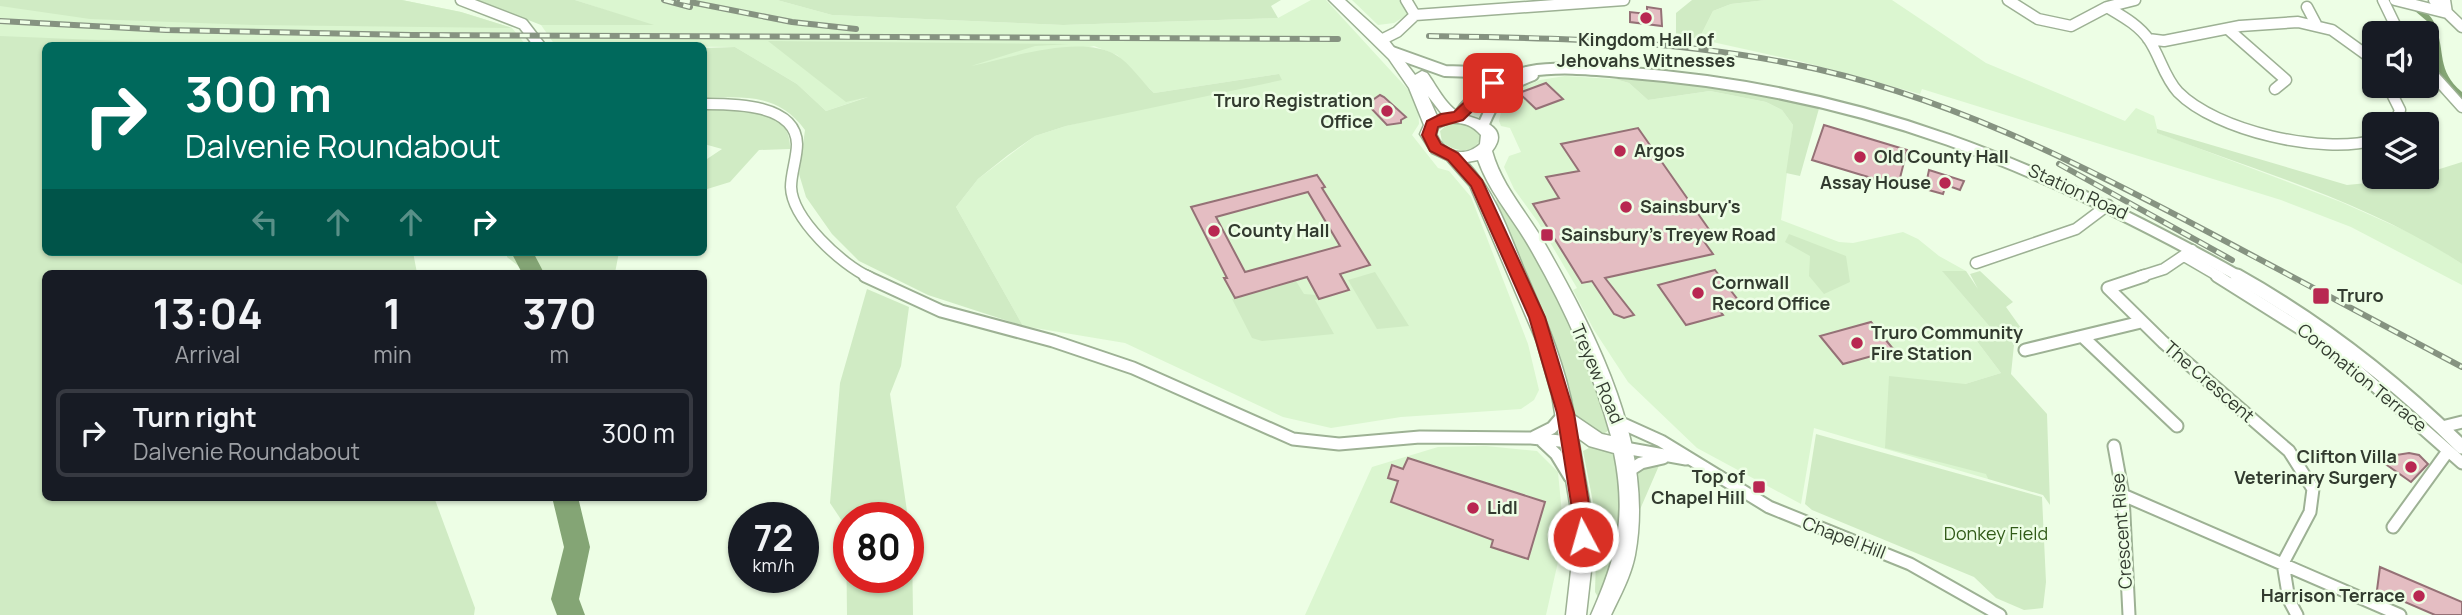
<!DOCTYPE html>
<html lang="en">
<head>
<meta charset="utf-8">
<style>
  :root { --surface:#171b24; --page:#20242c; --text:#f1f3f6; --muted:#9ea1a6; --line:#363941 }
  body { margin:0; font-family:Manrope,sans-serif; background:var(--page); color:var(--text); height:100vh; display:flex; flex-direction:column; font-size:26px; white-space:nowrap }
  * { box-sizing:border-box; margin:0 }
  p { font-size:23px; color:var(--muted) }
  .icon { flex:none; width:38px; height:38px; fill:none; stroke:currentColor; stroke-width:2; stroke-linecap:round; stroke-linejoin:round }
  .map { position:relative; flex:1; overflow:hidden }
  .side { position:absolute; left:42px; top:270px; width:665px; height:231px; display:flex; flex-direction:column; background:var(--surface); border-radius:10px; box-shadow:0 2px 5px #0004 }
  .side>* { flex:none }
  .top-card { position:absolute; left:42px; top:42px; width:665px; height:214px; border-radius:10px; box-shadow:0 2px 5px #0004; background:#00695c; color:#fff; overflow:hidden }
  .buttons { position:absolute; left:2362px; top:21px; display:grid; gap:14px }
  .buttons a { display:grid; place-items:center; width:77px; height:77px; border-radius:10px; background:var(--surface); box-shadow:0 2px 5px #0004; font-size:35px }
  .speed { position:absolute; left:728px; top:502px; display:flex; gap:14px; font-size:35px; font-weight:700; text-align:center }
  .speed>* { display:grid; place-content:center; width:91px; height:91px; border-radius:50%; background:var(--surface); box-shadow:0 2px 5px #0004; line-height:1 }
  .speed small { font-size:18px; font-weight:400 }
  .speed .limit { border:10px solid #d22; background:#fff; color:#111 }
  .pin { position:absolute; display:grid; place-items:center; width:60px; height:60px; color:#fff; margin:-30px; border-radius:14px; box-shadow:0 4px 10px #0006 }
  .me { position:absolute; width:77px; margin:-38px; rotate:354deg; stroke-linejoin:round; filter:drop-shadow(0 0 5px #0008) }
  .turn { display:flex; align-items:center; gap:24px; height:147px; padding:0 28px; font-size:32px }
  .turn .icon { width:91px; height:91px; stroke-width:2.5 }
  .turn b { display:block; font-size:49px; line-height:60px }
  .lanes { display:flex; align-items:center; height:66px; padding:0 28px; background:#0003; justify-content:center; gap:35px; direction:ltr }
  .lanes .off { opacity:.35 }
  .eta { display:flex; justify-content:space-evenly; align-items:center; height:119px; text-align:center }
  .eta b { font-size:42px; font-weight:700; line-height:49px }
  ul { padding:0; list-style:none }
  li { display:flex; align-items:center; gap:21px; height:88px; margin:0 14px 10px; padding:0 14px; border:4px solid var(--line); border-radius:10px }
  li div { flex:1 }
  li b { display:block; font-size:26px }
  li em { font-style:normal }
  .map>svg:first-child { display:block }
</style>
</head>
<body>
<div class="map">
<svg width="2462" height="615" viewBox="0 0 2462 615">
  <rect width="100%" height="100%" fill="#edfee5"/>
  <path fill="#dbf6d0" d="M0 0H402L461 12 512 28 526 45 0 47Z
    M575 0H777L832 15 1063 25 1278 18 1311 0H1326L1414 96 1418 104 1419 124 1412 135 1438 168 1449 171 1471 197 1528 344 1539 390 1534 400 1521 409 1401 417 1331 428 1283 417 1125 343 1023 326 956 207 978 179 1035 136 1066 126 1279 74 1154 93 1117 55 1094 46 882 92 826 111 797 84 735 47 555 45 541 25H651Z
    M1352 0H1399L1410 13 1394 23 1378 25Z
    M1766 0H1892L1986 63 2125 121 2136 108 2154 116 2158 133 2341 202 2424 239 2462 264V285L2351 227 2281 200 1922 89 1920 94 1803 62 1699 39 1713 11 1731 4Z
    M1565 76 1615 79 1629 83 1648 100 1710 91 1766 102 1782 110 1793 125 1781 220 1839 242 1853 243 1903 232 1918 239 1939 256 1966 271 1943 272 1996 334 1976 340 2001 373 1965 384 1988 479 1814 428 1801 504 1697 448 1628 382 1594 330 1573 290 1577 288 1538 222 1514 189 1504 167 1509 156 1521 152 1510 128 1501 126 1499 121 1504 100 1521 88 1540 80Z
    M1486 446 1537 451 1558 472 1564 535 1546 615H1305L1372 467 1438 447Z"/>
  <path fill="#d0ebc4" d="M0 0H402L461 12 512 28 254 25 90 19 0 6Z
    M478 0H575L654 25H541Z
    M777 0H1281L1271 6 1278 18 1063 25 832 15Z
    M1692 0H1766L1731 4 1713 11 1699 39 1676 34V13Z
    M0 36 170 43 522 42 526 45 46 46V252H413L417 273H46V497H434L475 608 474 615H0Z
    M768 41 1071 44 1035 46 971 66C1010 58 1080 34 1116 55 1130 63 1142 82 1154 93L1279 74 1282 80 1066 126 1035 136 1008 155 978 179 956 207 1023 326 928 295 859 261 832 234 806 197 799 174 805 130C778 93 744 97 704 98V48L735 47 797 84 826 111 868 97 846 102Z
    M1615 79 1696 82 1820 105 1800 176 1786 173 1793 125 1782 110 1766 102 1710 91 1648 100 1629 83Z
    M704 107C734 108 792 105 790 149L759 150 730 182 704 190V161L722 149 704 144Z
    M1458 123C1468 125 1478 127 1481 138 1474 155 1454 152 1442 142L1440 131 1447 125Z
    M2157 129 2347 185 2427 177V173L2462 162V264C2370 203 2260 172 2157 133Z
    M1501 199 1530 245 1585 353 1612 428 1602 435 1575 419 1545 317 1494 201Z
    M1789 234 1846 256 1850 282 1824 294 1809 276 1810 256 1785 242Z
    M507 252H619L615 273H527L507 257Z
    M1942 271H1966L1978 289 1970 274 1980 271 2013 302 2006 307 2021 328 2009 334 2004 330 2014 345 2011 374 2047 414 2050 505 2043 495 1988 479 1986 474 1885 448 1889 376 1965 384 2001 373 1976 340 1996 334Z
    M1375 272 1409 326 1377 329 1348 280Z
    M1296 281 1304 294 1316 295 1319 299 1315 300 1334 334 1262 341 1252 338 1232 299Z
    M867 289 909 307 901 366 890 394 908 518H849V578H908V520L912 543 913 615H847L846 527 830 503 840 383Z
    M1816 434 2042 497 2046 582 2043 608 2024 610 1996 598 1974 577 1812 510 1805 504Z
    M1591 447 1619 453 1623 518 1604 596 1598 597 1595 592 1597 523 1583 451Z
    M1661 461 1635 521 1636 474 1640 468Z"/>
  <path fill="#84a575" d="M2402 0H2411C2419 7 2432 14 2435 25 2446 52 2436 70 2462 92V99L2447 85 2438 71 2428 22Z"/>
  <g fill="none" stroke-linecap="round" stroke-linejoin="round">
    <path fill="#84a575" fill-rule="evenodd" d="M511 252H533L544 273H522Z
      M552 497H578L590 547 579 599 585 615H557L551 599 564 547Z"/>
  </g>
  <path fill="#e4bdc2" stroke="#957176" stroke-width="2" fill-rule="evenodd" d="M1647 7 1661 9 1662 26 1630 22V12L1647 14Z
    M1546 83 1563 99 1536 109 1519 93Z
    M1380 95 1384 97 1406 117 1401 120V123L1387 125 1367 104Z
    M1824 125 1907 150 1898 186 1812 160Z
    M1638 128 1715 238 1703 240 1713 254 1605 278 1634 315 1624 318 1614 314 1592 281 1582 283 1533 204 1559 198 1546 177 1579 171 1561 144Z
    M1929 170 1964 181 1960 190 1946 185 1943 194 1925 189Z
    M1317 175 1325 187 1322 188 1370 265 1340 274 1349 290 1319 299 1307 277 1235 298 1224 278H1227L1191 207ZM1308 192 1340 246 1245 272 1216 217Z
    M1715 270 1738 300 1716 306 1723 315 1686 325 1658 285Z
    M1871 322 1894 350 1843 364 1820 336Z
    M2409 453 2419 455 2428 464 2411 482 2377 458Z
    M1408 458 1545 502 1528 559 1491 547 1493 540 1391 502 1398 481 1388 478 1392 465 1403 469Z
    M2380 567 2462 602V615H2435L2377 590Z"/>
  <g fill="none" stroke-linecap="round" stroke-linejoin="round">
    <g stroke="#9db194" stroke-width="13">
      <path id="minor-far1" d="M461 0 523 24 540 46
        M1406 0 1415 15
        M2008 0 2038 19 2071 26 2107 7 2135 0
        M2383 0 2399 33
        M2395 0 2447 13 2445 0
        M2434 0 2462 27
        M2107 7C2122 16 2139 25 2149 40 2160 56 2164 77 2178 92 2216 131 2323 155 2375 140
        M2307 7 2316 24
        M2229 30 2286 80 2275 89
        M2148 39 2164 41 2240 26 2298 22 2332 30 2375 61
        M1381 40 1397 32 1415 15 1624 0
        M2427 68 2462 107
        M2388 86 2400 110 2395 124
        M704 104C732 104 796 103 797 144 797 158 791 173 791 187 792 219 842 265 869 277
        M2184 256 2220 277
        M1976 263 2076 229 2108 205
        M2139 277 2164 269 2192 250"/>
    </g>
    <g stroke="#9db194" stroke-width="15">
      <path id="minor" d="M865 276 941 311 1053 341 1133 368 1293 439 1339 444 1420 437 1531 438 1569 442
        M2144 276 2108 288 2163 342 2289 451 2313 489 2310 512 2283 563 2289 600 2297 615
        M2217 276 2333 349 2462 463
        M2084 338 2177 426
        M2025 350 2141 322
        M1619 422 1661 441 1769 507 1910 564 2000 615
        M2442 427 2462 422
        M1534 437 1552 428 1565 413
        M1540 439 1556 454 1570 477
        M2114 446 2123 495 2129 615
        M1625 448 1686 459
        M1627 472 1641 463 1663 458
        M2123 495 2400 615
        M2393 527 2448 451"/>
    </g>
    <g stroke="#9db194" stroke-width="14">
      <path id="tertiary-far1" d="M1392 52 1445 71 1507 73
        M1458 117C1498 56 1570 68 1632 73 1864 91 2040 165 2240 277
        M1483 126C1496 95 1502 87 1533 75"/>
    </g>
    <g stroke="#9db194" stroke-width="17">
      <path id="tertiary" d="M2237 276C2321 323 2393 379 2462 447"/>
    </g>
    <g stroke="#9db194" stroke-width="3">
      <path id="trunk" d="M1329 0H1345L1386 37 1415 75 1422 71 1427 73C1436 85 1446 106 1460 113 1473 119 1513 124 1492 151 1502 187 1527 212 1545 244 1597 336 1655 447 1635 555 1631 576 1620 596 1611 615H1591C1617 557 1627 517 1614 453L1589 446 1578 438 1593 522V553L1586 615H1566L1573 553V522L1552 395 1537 342 1470 186 1447 160 1432 153 1420 134 1424 125 1409 88 1389 59ZM1428 96 1442 114 1437 116ZM1449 123C1463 122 1472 125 1481 135L1480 144C1465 158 1444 153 1436 134L1438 128ZM1478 160C1489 192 1513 218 1530 248 1564 307 1593 371 1611 436L1602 434 1574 415C1565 363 1544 316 1523 267 1508 230 1495 192 1467 162Z"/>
    </g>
    <use href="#minor-far1" stroke="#fff" stroke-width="10"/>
    <use href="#minor" stroke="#fff" stroke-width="11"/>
    <use href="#tertiary-far1" stroke="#fff" stroke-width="10"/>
    <use href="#tertiary" stroke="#fff" stroke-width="13"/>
    <use href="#trunk" fill="#fff" fill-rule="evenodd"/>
    <g stroke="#869381" stroke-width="6">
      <path id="rail" d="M664 0 690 7
        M680 0 792 22 856 29
        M0 21 166 30 411 35 1338 39
        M1429 36C1554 38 1669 39 1793 64 1942 93 2080 164 2212 234 2296 279 2379 323 2462 367
        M2059 164 2232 260"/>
    </g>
    <use href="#rail" stroke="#edfee5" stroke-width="3.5" stroke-dasharray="10" stroke-linecap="butt"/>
  </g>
  <path fill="#d93025" stroke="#8d1f18" stroke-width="2" d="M1493 79 1500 83 1498 86 1463 120 1438 127 1436 135 1441 144 1458 153 1482 180 1545 317 1574 413 1592 522 1590 543 1583 545 1577 543 1574 522 1557 413 1529 317 1471 186 1448 160 1430 151 1422 135 1427 121 1441 114 1454 112 1488 80Z"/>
  <g fill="#b82851" stroke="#edfee5" stroke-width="2.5">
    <circle cx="1646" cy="18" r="7"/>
    <circle cx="1387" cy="111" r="7"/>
    <circle cx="1620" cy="151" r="7"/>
    <circle cx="1860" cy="157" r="7"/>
    <circle cx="1945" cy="183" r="7"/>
    <circle cx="1626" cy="207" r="7"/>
    <circle cx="1214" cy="231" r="7"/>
    <rect x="1540" y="228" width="14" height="14" rx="3.5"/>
    <circle cx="1698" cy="293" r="7"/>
    <rect x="2312" y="287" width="18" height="18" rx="3.5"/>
    <circle cx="1857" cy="343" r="7"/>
    <circle cx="2411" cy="467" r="7"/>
    <rect x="1752" y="480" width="14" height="14" rx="3.5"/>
    <circle cx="1473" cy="508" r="7"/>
    <circle cx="2419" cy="596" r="7"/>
  </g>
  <g text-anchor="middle" stroke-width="5" stroke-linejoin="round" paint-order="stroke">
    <g font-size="18" font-weight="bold" fill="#323b2f" stroke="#edfee5" text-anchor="start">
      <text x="1646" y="46" text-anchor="middle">Kingdom Hall of<tspan x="1646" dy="21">Jehovahs Witnesses</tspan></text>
      <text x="1373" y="107" text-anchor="end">Truro Registration<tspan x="1373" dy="21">Office</tspan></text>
      <text x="1634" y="157">Argos</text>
      <text x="1874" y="163">Old County Hall</text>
      <text x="1931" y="189" text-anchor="end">Assay House</text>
      <text x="1640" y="213">Sainsbury's</text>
      <text x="1228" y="237">County Hall</text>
      <text x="1561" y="241">Sainsbury's Treyew Road</text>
      <text x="1712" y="289">Cornwall<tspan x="1712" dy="21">Record Office</tspan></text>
      <text x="2337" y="302">Truro</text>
      <text x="1871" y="339">Truro Community<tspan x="1871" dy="21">Fire Station</tspan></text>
      <text x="2397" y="463" text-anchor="end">Clifton Villa<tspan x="2397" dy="21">Veterinary Surgery</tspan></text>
      <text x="1745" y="483" text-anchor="end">Top of<tspan x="1745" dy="21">Chapel Hill</tspan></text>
      <text x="1487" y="514">Lidl</text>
      <text x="2405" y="602" text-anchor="end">Harrison Terrace</text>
    </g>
    <g font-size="18" fill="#323b2f" stroke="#edfee5">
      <text transform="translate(2078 192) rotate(25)" y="6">Station Road</text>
      <text transform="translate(1597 374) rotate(67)" y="6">Treyew Road</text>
      <text transform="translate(2362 378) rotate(39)" y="6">Coronation Terrace</text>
      <text transform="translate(2209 382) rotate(41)" y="6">The Crescent</text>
      <text transform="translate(2122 531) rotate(-94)" y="6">Crescent Rise</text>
      <text transform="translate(1844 538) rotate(21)" y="6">Chapel Hill</text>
    </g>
    <g font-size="18" fill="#315b18" stroke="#edfee5">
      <text x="1996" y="540">Donkey Field</text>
    </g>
  </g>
</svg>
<div class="buttons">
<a><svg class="icon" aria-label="sound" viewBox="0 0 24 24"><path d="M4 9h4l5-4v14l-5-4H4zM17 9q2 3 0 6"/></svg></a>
<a><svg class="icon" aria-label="layers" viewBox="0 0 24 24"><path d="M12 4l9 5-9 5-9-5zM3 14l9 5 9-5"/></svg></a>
</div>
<div class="speed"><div>72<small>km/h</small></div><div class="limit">80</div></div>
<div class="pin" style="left:1493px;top:83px;background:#d93025"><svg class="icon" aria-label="arrive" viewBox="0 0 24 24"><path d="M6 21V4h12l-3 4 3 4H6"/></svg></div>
<svg class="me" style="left:1583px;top:537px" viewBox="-20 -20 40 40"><circle r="17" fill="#d93025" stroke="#fff" stroke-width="3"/><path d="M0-11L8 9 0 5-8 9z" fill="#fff"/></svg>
<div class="top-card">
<div class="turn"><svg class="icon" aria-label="right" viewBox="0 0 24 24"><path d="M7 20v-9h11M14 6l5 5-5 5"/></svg><div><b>300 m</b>Dalvenie Roundabout</div></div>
<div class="lanes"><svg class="icon off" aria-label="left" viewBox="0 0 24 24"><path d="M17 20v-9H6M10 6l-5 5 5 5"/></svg><svg class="icon off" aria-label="ahead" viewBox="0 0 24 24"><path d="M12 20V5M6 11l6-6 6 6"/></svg><svg class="icon off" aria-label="ahead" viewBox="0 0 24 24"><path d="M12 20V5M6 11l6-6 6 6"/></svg><svg class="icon" aria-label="right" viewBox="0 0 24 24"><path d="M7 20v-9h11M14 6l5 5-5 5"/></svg></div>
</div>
<section class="side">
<div class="eta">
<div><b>13:04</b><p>Arrival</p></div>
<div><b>1</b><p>min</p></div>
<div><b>370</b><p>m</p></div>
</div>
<ul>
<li><svg class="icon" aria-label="right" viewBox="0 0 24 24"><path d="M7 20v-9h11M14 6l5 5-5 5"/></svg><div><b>Turn right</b><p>Dalvenie Roundabout</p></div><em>300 m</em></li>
</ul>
</section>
</div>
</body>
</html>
